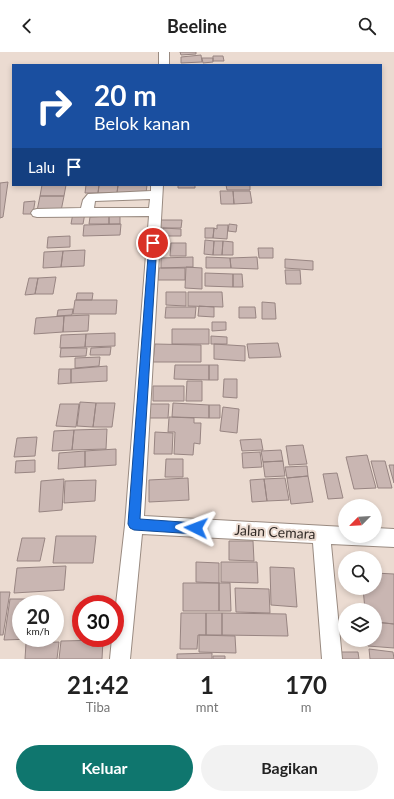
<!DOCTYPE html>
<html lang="id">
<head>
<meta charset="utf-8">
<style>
  :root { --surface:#fff; --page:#f2f2f2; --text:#222; --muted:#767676; --accent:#0f766e }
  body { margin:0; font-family:Lato,sans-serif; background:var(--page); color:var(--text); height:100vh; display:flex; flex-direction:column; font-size:15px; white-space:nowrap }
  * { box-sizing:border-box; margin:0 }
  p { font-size:13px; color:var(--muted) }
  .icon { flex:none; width:22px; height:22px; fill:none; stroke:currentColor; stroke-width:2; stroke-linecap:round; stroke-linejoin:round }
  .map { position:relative; height:607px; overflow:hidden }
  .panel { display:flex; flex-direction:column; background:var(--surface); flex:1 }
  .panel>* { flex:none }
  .banner { position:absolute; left:12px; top:12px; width:370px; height:122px; border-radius:0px; box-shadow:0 2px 6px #0003; background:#1a4fa0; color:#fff; overflow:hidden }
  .needle { width:26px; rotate:246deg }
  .tools { position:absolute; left:338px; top:447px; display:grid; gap:8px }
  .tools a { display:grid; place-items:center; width:44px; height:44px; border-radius:50%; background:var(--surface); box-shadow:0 2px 6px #0003; font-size:20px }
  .speed { position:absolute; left:12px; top:543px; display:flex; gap:8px; font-size:20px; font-weight:700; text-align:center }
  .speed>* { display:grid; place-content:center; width:52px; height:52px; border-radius:50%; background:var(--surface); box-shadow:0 2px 6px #0003; line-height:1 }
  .speed small { font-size:10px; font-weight:400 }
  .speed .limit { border:6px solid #d22; background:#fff; color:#111 }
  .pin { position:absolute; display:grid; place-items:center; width:34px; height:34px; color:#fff; margin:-17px; border:2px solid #fff; border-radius:50%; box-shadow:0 1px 4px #0007 }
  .me { position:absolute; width:44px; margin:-22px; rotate:273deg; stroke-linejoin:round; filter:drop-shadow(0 0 3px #0008) }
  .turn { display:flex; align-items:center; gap:14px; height:84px; padding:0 16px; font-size:18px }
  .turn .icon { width:52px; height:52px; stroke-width:2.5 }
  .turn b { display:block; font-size:28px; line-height:34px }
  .then { display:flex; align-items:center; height:38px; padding:0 16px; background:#0003; gap:8px; font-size:15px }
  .eta { display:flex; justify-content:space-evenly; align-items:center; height:68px; text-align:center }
  .eta b { font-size:24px; font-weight:700; line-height:28px }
  .primary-button { display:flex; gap:8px; margin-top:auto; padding:8px 16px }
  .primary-button a { flex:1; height:46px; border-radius:24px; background:var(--accent); color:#fff; font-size:16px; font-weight:700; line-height:46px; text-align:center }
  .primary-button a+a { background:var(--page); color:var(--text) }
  header { display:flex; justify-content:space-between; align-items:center; height:52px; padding:0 16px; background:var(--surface); font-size:18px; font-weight:700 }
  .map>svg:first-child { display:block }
</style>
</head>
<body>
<header><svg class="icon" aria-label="back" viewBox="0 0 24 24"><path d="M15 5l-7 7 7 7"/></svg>Beeline<svg class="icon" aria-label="search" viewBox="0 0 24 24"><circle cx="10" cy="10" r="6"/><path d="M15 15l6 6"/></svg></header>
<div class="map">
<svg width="394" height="607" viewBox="0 0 394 607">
  <rect width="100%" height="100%" fill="#ebdbd1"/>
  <path fill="#c9b6b2" stroke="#988582" d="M180 0H196V2L181 3Z
    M201 3 202 10 181 11V5Z
    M213 4H223L224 9H213Z
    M202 6H213V10L203 11Z
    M8 130 3 165 0 166V131Z
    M42 133H66L64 144H40Z
    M86 133H99L98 141H85Z
    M99 133H118L117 141H98Z
    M118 133H147L146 141H117Z
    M178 133H195V136H178Z
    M226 133H250V138H227Z
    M220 139H233L234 152H221Z
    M233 139H250L252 151 234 152Z
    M40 144H64L61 159H37Z
    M35 149 33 162H23L24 150Z
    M73 161H85L83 172H71Z
    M109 164V172H89L90 165Z
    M109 164H120V172H109Z
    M160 168H182L181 176H159Z
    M121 172 120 183 83 184 84 173Z
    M229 172 237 173 236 180 228 179Z
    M217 173H228L227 187 213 186 214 176 217 177Z
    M163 176 181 177V184H162Z
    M205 176H214L213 186H205Z
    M70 184V195L47 196 48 185Z
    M205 188 214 189 213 203 204 202Z
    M214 189H223L222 203H213Z
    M223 189 233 190V203H222Z
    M171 191H186V204H170Z
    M258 196H273V206H259Z
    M85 198 84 214 61 215 63 199Z
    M63 199 61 215 43 216 44 200Z
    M193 205V215L161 216V206Z
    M206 205 230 206 231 216H206Z
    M257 205 258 217 231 216 230 206Z
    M285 207 313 209V218L285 216Z
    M186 215 202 216V237L185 236Z
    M159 216H185V228H158Z
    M285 218H300L301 232H286Z
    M205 221 233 222V235L205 234Z
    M233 222H242L243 235H233Z
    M56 225 53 242H35L38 226Z
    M29 226H38L35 242 25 243Z
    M166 240H186V254L166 253Z
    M188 240H222L223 255 188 254Z
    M77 241H93L92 248H76Z
    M75 248H117L116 262H73Z
    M262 250 275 251 276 267H262Z
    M199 254 214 255V265L198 264Z
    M166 255H196L195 266H165Z
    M239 255H255L256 266H239Z
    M73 257 72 263 57 264 58 258Z
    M89 263 88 279 63 280 64 264Z
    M64 264 63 280 34 282 36 266Z
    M212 270H226V278L212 279Z
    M172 277H209V292H172Z
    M115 281V294L85 295 86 282Z
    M86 282 85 295 60 296 61 283Z
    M211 284 227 285V292H211Z
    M278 291 281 305 249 306 247 292Z
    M155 292 201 293V310H153Z
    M214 292 245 294V309L214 307Z
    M111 295 110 303H90L91 296Z
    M61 296H87L86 304 60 305Z
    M100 305 99 314 75 316V306Z
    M175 313H209V328L174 327Z
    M209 313H218V328H209Z
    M107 314V329L71 331V317Z
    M59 317H71V331L58 332Z
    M224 327H237V346L223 345Z
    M187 329H202V349H186Z
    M153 334H184V349H153Z
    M80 350 96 351 93 375 77 374Z
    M96 351H115L112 375H93Z
    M173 351 209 353V366L172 365Z
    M60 352H79L76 375 56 374Z
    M147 352H169L168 366H146Z
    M209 353H220V366H209Z
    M223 355 239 357 237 381 220 379Z
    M169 365 194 366V371H201L200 392 194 391 193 403 174 402 175 380H168Z
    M107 377 106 397 72 398 74 378Z
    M74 378 72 398 52 399 54 379Z
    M155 380 173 381 172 402H154Z
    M37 385 35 404 14 405 17 386Z
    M261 387 263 398 242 399 240 388Z
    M303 393 307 412 289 413 286 394Z
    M116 397V413L85 415V399Z
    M281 398 283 409 263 410 261 399Z
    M85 399V415L58 417 59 401Z
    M260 400 262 415 243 416 242 401Z
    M367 403 376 436 354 437 346 405Z
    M166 407H183V425H165Z
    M35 408V420L15 421 16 409Z
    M283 409 285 424 265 425 263 410Z
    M371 409H385L392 436H378Z
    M389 413H394V431Z
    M307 414 308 424 287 426 285 415Z
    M337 421 343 446 328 447 323 422Z
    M308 424 313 450 291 452 287 426Z
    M188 426 189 448 149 450V428Z
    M285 426 289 448 267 449 264 427Z
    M64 427 62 458 39 460 41 429Z
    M264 427 267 449 252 450 250 428Z
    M96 428 95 449 64 451 65 429Z
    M56 484H96L93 511H53Z
    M22 486H45L40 509H17Z
    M229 489H253L254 509 229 508Z
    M196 510 219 511V531L196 530Z
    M221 510H257L258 531 221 530Z
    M66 514 64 538 14 541 17 516Z
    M270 515 294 516 297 555 271 553Z
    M375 521 394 522V572L375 570V558H365L363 536H375Z
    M183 531H219V559H183Z
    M219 531H230L231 559H219Z
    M235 536 269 537 270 561 236 560Z
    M0 540H10L3 583H0Z
    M10 547H37L36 552H21V586L32 587 4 588Z
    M181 561H206V583H198L197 597H180Z
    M206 561H222V583H206Z
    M222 561 286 562 288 584 222 583Z
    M375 570 394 572V596L368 594 367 588H375Z
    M199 583 235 584 236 601 199 600Z
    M103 588 102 607H59L61 589Z
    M59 590 57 607H25L26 591Z
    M369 597 393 600 394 607H370Z
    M339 600H358L359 607H340Z
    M212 601V607H177V602Z
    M213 604H225V607H213Z"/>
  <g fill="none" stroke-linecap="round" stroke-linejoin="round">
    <g stroke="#998a80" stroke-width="2">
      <path id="minor" d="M159 0H169V13H159Z
        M151 133H163L144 464 345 475V484H375V476L394 477V495L331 492 342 607H322L313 491 142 482 130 607H110L112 586H115V561L125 473 149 164 37 165 33 164 31 161 33 158 37 157 81 156 83 148 88 142 151 139ZM150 147 149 156H94L95 149Z"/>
    </g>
    <use href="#minor" fill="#fff" fill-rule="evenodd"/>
  </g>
  <path fill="#1a73e8" stroke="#114b97" d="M153 188 157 191 140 467 196 471 200 472 202 476 200 480 196 482 134 478 130 476 128 472 149 191Z"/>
  <g text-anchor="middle" stroke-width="4" stroke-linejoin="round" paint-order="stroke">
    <g font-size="14" fill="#312a26" stroke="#ebdbd1">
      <text transform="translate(275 480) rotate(3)" y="5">Jalan Cemara</text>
    </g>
  </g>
</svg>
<div class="tools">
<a><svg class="needle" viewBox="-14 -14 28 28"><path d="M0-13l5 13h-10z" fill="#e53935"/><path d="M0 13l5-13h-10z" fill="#767676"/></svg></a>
<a><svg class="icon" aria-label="search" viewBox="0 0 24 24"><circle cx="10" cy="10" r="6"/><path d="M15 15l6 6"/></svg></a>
<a><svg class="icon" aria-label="layers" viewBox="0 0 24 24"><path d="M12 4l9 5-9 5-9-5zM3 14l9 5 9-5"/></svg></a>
</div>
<div class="speed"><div>20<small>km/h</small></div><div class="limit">30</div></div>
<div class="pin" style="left:153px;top:191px;background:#d93025"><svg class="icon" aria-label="arrive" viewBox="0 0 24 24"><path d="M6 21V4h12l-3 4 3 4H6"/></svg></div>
<svg class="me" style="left:196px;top:476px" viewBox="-20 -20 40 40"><path d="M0-17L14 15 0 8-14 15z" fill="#1a73e8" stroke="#fff" stroke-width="4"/></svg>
<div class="banner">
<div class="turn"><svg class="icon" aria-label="right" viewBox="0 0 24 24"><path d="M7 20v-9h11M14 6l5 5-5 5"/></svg><div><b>20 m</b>Belok kanan</div></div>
<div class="then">Lalu<svg class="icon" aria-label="arrive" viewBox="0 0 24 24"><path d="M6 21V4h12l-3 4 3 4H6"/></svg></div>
</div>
</div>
<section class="panel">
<div class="eta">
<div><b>21:42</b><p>Tiba</p></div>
<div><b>1</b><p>mnt</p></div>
<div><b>170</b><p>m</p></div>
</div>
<div class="primary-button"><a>Keluar</a><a>Bagikan</a></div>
</section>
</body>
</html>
